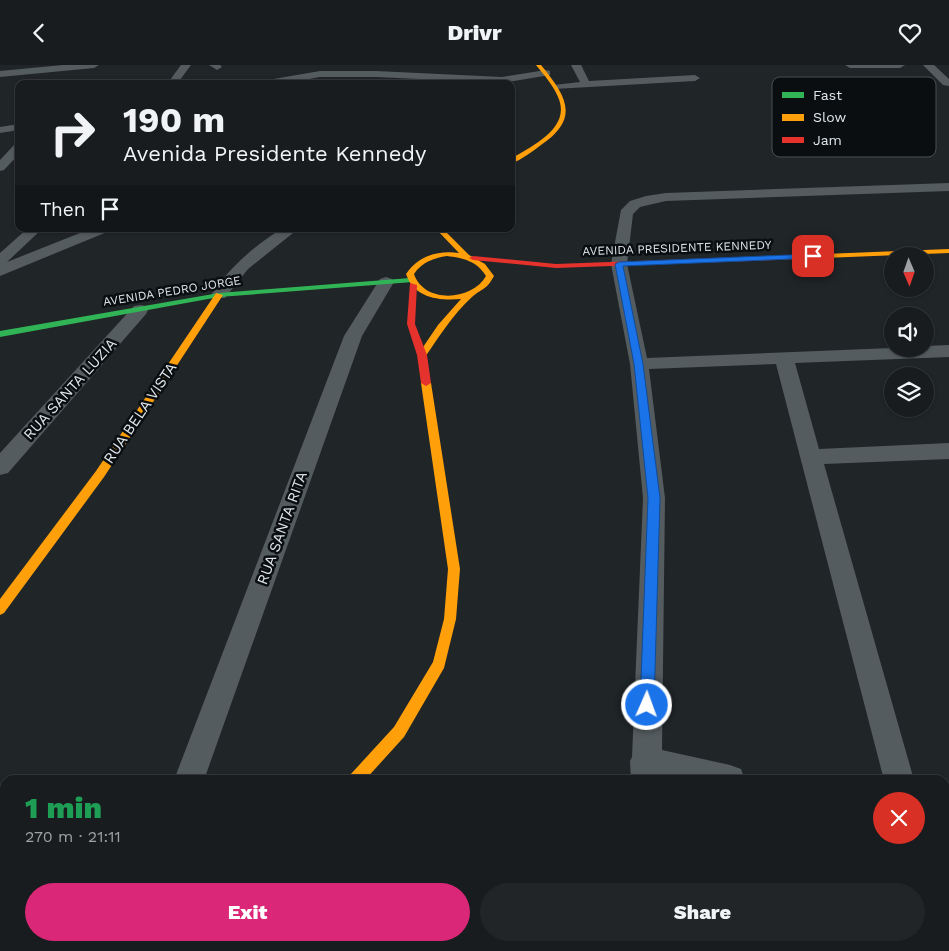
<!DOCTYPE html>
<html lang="en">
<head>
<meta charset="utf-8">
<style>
  :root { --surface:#181c1e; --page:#212527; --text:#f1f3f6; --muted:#9fa1a4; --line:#363a3c; --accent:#db2777 }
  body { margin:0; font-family:"Work Sans",sans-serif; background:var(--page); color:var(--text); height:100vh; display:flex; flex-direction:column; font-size:19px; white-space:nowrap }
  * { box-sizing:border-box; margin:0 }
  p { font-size:16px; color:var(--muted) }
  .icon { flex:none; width:28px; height:28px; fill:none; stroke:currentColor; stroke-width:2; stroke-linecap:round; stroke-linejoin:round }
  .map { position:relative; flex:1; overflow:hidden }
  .panel { position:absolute; left:0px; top:710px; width:950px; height:176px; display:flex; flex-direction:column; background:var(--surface); border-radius:15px 15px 0 0; box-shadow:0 1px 4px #0004,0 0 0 1px var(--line) }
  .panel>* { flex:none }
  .guide { position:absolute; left:15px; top:15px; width:500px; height:152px; border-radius:10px; box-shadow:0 1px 4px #0004,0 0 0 1px var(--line); background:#181c1e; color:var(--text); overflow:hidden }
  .needle { width:32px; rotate:178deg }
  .buttons { position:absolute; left:884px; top:182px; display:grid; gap:10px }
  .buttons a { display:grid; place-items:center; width:50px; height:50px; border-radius:50%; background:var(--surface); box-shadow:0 1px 4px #0004,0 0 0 1px var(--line); font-size:25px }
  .pin { position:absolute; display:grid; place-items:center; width:42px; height:42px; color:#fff; margin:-21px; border-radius:10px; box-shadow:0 2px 8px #0006 }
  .me { position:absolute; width:55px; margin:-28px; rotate:2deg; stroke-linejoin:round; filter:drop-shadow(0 0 4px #0008) }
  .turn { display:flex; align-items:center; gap:18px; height:105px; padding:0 25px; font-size:22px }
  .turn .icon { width:65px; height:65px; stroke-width:2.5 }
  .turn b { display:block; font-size:35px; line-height:42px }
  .then { display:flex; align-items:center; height:48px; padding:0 25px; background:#0003; gap:10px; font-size:19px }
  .round { display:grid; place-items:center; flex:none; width:52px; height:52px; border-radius:26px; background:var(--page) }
  .head { display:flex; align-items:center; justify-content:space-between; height:85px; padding:0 25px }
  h1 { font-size:30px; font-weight:800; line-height:38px; color:#1e9e55 }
  .primary-button { display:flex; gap:10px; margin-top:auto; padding:10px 25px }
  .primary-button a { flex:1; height:58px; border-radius:30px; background:var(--accent); color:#fff; font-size:20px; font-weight:800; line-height:58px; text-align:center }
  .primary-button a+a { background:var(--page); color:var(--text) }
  header { display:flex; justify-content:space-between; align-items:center; height:65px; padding:0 25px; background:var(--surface); font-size:22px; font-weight:800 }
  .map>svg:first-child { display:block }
</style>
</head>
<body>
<header><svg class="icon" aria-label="back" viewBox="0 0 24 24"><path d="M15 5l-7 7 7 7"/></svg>Drivr<svg class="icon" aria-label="heart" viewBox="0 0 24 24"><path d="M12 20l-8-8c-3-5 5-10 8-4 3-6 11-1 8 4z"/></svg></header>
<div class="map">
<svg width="949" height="886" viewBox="0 0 949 886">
  <rect width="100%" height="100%" fill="#202528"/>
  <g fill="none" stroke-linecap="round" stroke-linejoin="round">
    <path fill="#545c5f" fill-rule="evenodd" d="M63 0H99L94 3 0 12V6Z
      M181 0H191L177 19H167Z
      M209 0H220L222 2 217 5Z
      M571 0H581L589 16 695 10 700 13 695 16 554 24 553 22 554 20 580 17Z
      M845 0H905L900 3H850Z
      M923 0H934L949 14V21L943 20Z
      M546 5 550 6V10L502 18 376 12H320L281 19H257L262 16 320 6H376L502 12Z
      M19 59V65L0 68V62Z
      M19 78V89L4 105 0 106V95L15 79Z
      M949 118V126L666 136 640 142 633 149 627 199 647 293 892 283 925 284V281L949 280V292L795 298 819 384 949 378V394L824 399 914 715H884L776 299 649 304 665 433 662 685 730 700 741 704 745 715H631L630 696 632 692 643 433 630 299 611 199 621 145 630 136 646 131 666 128Z
      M27 164H42L7 197 90 164H109L107 167 0 211V188Z
      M281 164H298L248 204 225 233H213L211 230C230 202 253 182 281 164Z
      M386 212 392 214 394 217 362 271 204 715H174L344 271 380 214Z
      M140 240 146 241 148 245 146 249 8 408 0 410V388L134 241Z
      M945 743H949V775H945Z
      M0 794 5 796V830L0 828Z
      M945 864 949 865V886H927L926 881H945Z
      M630 881H666V886H630Z"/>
    <path fill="#30b455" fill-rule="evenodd" d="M410 213H413V217L219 232 0 272V266L219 228Z"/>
    <path fill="#ff9f0a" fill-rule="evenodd" d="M536 0H541C566 31 581 53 541 80 532 87 522 94 511 99V94C532 81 572 63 558 32 553 20 544 10 536 0Z
      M436 164H443L469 190 485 199 494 211C486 226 482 223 472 232 453 249 439 272 425 292L422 293 417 290 419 288 438 260 461 234C439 236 414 233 406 209 418 191 438 185 459 188ZM447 191C463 193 477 196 486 211 472 236 424 239 414 209 422 197 434 193 447 191Z
      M949 184V188L799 194 795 192 799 190Z
      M216 228 223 230 104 412 4 548 0 550V534L96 406Z
      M426 315 431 318 460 504 456 554 444 603 404 672 365 715H347L350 710 394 662 433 597 444 554 448 504 421 318Z
      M195 881H215L213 886H193Z"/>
    <path fill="#e5322d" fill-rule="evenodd" d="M799 190H802V194L556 203 473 195 469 193 473 191 556 199Z
      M410 218 417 220 415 259 427 290 431 318 426 321 421 318 417 290 407 259Z"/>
  </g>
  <path fill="#1a73e8" stroke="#114b97" d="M813 189 816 190V193L623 201 643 299 660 433 654 640 652 645 647 647 642 645 640 640 648 433 634 299 615 199 619 197Z"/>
  <g text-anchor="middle" stroke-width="5" stroke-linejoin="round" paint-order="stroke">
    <g font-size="12" fill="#e0e6ea" stroke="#0a0e11">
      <text transform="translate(677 183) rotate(-2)" y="4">AVENIDA PRESIDENTE KENNEDY</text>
      <text transform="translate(172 226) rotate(-9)" y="4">AVENIDA PEDRO JORGE</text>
    </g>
    <g font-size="15" fill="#e0e6ea" stroke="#0a0e11">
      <text transform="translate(70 324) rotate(-48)" y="5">RUA SANTA LUZIA</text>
      <text transform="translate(140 348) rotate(-56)" y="5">RUA BELA VISTA</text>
      <text transform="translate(282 463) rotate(-70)" y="5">RUA SANTA RITA</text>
    </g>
  </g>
  <rect x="772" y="12" width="164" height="80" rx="8" fill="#0a0e11" stroke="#4a4f52" stroke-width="1"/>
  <rect x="782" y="27" width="22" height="6" fill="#30b455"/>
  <rect x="782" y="49" width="22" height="7" fill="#ff9f0a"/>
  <rect x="782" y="72" width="22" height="6" fill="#e5322d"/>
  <g font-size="14" fill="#e0e6ea">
    <text x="813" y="35">Fast</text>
    <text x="813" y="57">Slow</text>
    <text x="813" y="80">Jam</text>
  </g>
</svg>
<div class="buttons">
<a><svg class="needle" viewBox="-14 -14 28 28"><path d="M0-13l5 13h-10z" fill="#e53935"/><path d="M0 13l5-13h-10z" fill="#9fa1a4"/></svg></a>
<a><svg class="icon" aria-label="sound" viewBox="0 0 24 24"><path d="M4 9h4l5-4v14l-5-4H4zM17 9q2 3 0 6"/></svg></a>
<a><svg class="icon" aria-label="layers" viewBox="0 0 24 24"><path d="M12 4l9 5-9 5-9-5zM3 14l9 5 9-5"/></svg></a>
</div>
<div class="pin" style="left:813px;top:191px;background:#d93025"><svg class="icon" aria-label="arrive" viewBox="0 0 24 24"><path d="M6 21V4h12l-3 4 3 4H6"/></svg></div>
<svg class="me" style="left:647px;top:640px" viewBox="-20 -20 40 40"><circle r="17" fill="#1a73e8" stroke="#fff" stroke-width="3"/><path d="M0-11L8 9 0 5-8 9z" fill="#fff"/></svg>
<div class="guide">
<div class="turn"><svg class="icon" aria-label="right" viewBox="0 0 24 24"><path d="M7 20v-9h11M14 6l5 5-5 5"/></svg><div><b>190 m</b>Avenida Presidente Kennedy</div></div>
<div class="then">Then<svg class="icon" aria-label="arrive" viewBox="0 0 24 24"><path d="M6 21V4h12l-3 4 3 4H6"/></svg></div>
</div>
<section class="panel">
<div class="head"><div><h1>1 min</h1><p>270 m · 21:11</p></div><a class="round" style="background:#d93025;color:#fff"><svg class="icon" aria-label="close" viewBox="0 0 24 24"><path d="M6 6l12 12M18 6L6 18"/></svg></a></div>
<div class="primary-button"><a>Exit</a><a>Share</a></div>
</section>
</div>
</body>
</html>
